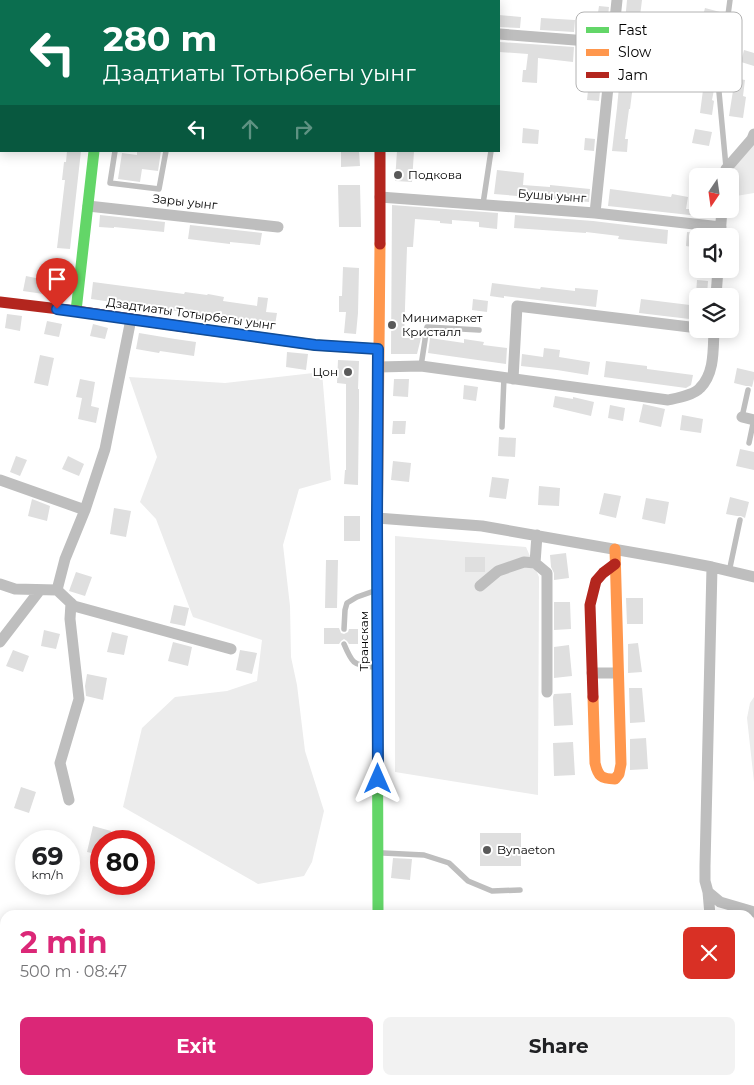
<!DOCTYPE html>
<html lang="en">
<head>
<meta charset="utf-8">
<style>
  :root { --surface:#fff; --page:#f2f2f2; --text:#202124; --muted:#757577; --accent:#db2777 }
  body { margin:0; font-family:Montserrat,sans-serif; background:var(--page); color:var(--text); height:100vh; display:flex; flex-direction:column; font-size:19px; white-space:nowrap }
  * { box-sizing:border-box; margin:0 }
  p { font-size:16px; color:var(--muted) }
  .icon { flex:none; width:28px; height:28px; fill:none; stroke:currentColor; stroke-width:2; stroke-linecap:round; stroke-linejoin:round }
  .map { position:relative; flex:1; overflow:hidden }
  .sheet { position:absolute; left:0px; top:910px; width:755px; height:175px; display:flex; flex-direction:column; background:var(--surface); border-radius:15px 15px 0 0; box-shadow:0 2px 12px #0003 }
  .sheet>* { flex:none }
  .guide { position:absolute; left:0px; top:0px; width:500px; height:152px; box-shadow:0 2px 12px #0003; background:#0b6e4f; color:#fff; overflow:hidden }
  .needle { width:32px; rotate:193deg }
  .tools { position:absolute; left:689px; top:168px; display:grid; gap:10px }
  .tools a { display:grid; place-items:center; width:50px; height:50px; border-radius:8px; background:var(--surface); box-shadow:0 2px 12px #0003; font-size:25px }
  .speed { position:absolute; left:15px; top:830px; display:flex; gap:10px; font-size:25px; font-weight:700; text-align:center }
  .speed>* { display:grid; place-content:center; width:65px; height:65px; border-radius:50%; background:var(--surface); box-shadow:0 2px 12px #0003; line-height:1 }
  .speed small { font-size:12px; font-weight:400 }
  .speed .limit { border:8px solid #d22; background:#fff; color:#111 }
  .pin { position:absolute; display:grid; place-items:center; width:42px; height:42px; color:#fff; margin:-51px -21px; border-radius:50% 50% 50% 0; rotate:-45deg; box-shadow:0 0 5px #0007 }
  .pin .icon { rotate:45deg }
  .me { position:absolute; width:55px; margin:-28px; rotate:0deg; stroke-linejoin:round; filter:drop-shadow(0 0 4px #0008) }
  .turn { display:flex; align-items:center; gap:18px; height:105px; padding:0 20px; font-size:22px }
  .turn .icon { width:65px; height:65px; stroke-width:2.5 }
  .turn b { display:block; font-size:35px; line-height:42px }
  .lanes { display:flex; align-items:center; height:48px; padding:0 20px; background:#0003; justify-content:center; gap:25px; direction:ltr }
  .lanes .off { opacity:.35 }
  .round { display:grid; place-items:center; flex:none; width:52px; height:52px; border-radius:8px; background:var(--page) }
  .head { display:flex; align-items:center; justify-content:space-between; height:85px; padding:0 20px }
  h1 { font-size:30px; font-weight:700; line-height:38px; color:var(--accent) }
  .action { display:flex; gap:10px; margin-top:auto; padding:10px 20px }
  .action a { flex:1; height:58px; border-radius:8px; background:var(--accent); color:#fff; font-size:20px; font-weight:700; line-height:58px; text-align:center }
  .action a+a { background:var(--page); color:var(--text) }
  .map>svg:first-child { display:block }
</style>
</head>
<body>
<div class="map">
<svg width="754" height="1085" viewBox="0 0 754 1085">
  <rect width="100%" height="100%" fill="#fff"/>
  <path fill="#ececec" d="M754 144V193L730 197V185L734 167Z
    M322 372 331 480 299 489 283 545 290 606 291 657 297 685 305 751 324 811 312 862 304 876 258 884 123 807 142 728 175 697 227 691 257 681 262 640 193 617 156 519 140 502 157 457 129 377 225 383Z
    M395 536 526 547 539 577 538 795 395 772Z
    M754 697V782L747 718 750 703Z
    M84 1080H277L276 1085H82Z"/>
  <path fill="#dfdfdf" d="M627 0H642L639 24 642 25 640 40H639L635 77H634L630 109H629L625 139H628L627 152 612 151 617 108Z
    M599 6 609 7 606 34 595 33Z
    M705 8 720 12 718 19 725 20 726 23 717 64H719L712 100 714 101 712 115 700 113 703 90 690 87 696 59 703 61 710 26 701 24Z
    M499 15 521 17 520 28 499 27Z
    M541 18 575 20 574 32 540 30Z
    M499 42 574 47 573 62 538 58 537 83 522 82 523 70H526L528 54 499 52Z
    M744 50 754 53V66L741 62Z
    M735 78 745 80 743 96 746 97 743 118 729 116Z
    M589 81 601 82 599 101 587 100Z
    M523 128 539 130 538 144 522 143Z
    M695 129 712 132 709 146 692 143Z
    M585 138 595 139 594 151 584 150Z
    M67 151H81L70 249 57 248 65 180H62L64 162H66Z
    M137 151H161L158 171 142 169 140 182 118 179 122 153 137 155Z
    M341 151H359L360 166 341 167Z
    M397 151H414L412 182 395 181Z
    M497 170 524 173 523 185 550 187V185L590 189 589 202 494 194Z
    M338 185H360L361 227H339Z
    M610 189 671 197 672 194 688 197 686 209H709L708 217 608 206Z
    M392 205 498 213 497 229 479 227V222L452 220V224L440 223V221L415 219 413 247H407L404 338H421L417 354H391Z
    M100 215 165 222 164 232 114 227V228L99 227Z
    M515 215 593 221 668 230 667 244 618 239 619 236 586 232V233L514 228Z
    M190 225 262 233 260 245 230 242V244L188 239Z
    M687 232 698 233V248L686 246Z
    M343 267 359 268 358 313 356 334 344 333 346 312H339V296H342Z
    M26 276 50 281V276L66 278 64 297 23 291Z
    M697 280 708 281 707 295 696 294Z
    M93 282 184 294 185 292 207 295 208 294 224 297 223 301 257 306 258 297 268 298 266 312 277 313 275 325 91 299Z
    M492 283 540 289 541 287 575 291V288L598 290 596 307 504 296V298L490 296Z
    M473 299 488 301 487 312 472 310Z
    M641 299 698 306V320L639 313Z
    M7 314 22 316 20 331 5 328Z
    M47 321 62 324 59 337 44 334Z
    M93 324 108 328 105 339 90 336Z
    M139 333 175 339 196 342 194 356 160 351 159 353 136 349Z
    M430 338 464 343V339L484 342 483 345 507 348 506 364 428 353Z
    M544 348 560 350 559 357 590 362 588 375 557 370 521 366 522 354 543 357Z
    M287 352 308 354 306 370 286 367Z
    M40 355 54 358 48 386 34 383Z
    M338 360 359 361 358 389H359V407L358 485 344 484 345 470H346V384L337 383Z
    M606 361 647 366V369L693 375 691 385 686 388 604 377Z
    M737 368 754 372V379L752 387 749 386H746L734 383Z
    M80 379 95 382 91 406 99 408 96 423 78 419 82 398 76 397Z
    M394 379H409L408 397 393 396Z
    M464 385 478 387 476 401 463 399Z
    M555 396 573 399V397L594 402 591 416 553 407Z
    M643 404 665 409 661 427 639 422Z
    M610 405 625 408 623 421 608 418Z
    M682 415 703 419 701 433 680 430Z
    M393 421H406L405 434H392Z
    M499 437 516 438 515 457 498 456Z
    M740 449 754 452V470L736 466Z
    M16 456 27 460 20 476 10 472Z
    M68 456 84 464 79 476 62 469Z
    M393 461 411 463 409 482 391 480Z
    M492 477 509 479 506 499 489 497Z
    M539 486 560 488 559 506 538 505Z
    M604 493 621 496 616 518 599 514Z
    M730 497 749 502 745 518 741 516H737L726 514Z
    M646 498 669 502 665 524 642 519Z
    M32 499 50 506 47 521 28 516Z
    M114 508 131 511 126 537 110 534Z
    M344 516H360V541H344Z
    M566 553 569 578 554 580V573L551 567 550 555Z
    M465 557H485V572H465Z
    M326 560H338L337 608H325Z
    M76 572 92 577 85 596 69 591Z
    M626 598H643V624H627Z
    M554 602H570L571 629 554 630Z
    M174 605 189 608 185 626 170 623Z
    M324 628H339L341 633 344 634 348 632 349 629H358V644H349L347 641 344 639 341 641 339 644H324Z
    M44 630 60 634 56 649 41 646Z
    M112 632 128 636 124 655 107 652Z
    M173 642 192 647 188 666 168 661Z
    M638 643 642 672 628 673V644Z
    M569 645 572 676 554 678V647Z
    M13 650 29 656 23 672 6 666Z
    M240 650 257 653 252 674 236 670Z
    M87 674 107 678 103 700 86 696 85 686Z
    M629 688H642L645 722 630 723Z
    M571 693 573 725 554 726 553 697 554 694Z
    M646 738 648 769 630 770V739Z
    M573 742 575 775 554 776 553 743Z
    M21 787 36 792 29 813 14 808Z
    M93 826 111 831 109 841H101V855L87 852Z
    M480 833H521V866H480Z
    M393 858 412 859 410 880 391 878Z"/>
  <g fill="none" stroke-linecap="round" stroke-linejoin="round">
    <path stroke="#bebebe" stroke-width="5.5" d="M115 151 110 183 159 189 166 151
      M726 167 719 92 731 23 728 15 730 0
      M483 204 491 151
      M421 366 427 327 479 330
      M742 417 748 390
      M502 427 504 377
      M749 443 754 419
      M729 572 740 520
      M344 629 345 610 347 603 357 597 374 591
      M344 644C352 663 353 665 373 667
      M383 853 424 855 449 863 468 881 492 891 520 890"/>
    <path stroke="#bebebe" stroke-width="11" d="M499 34 613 43
      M0 122H1
      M725 176 726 169 752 139 754 134
      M380 197 595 213 721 227
      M88 206 278 227
      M595 213 617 0
      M720 236 722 209
      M716 296 718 269
      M378 367 421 366 668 400C677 398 694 395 700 388 715 373 713 349 714 329
      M513 379 517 306 698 328
      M742 417 754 420
      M0 480 85 510
      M377 518 482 526 670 559 712 567 754 577
      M535 563 537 535
      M0 584 15 589 57 590 65 559 85 510 105 449 131 319
      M480 586 498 571 524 562 535 563 547 573V692
      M57 590 74 606 231 649
      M0 642 40 590
      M592 673H618
      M69 800 60 763 79 699 70 619 71 603
      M708 892 720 902 754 912
      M710 915 708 892 705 881V866L712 567
      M750 1051 754 1052
      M693 1085V1080"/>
    <path stroke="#63d668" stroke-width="11" d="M378 0V1
      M76 311 94 151
      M193 328 315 345 378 349
      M377 553 378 915"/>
    <path stroke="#ff974d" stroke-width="11" d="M111 0V1
      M377 553 380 244
      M593 697 595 763C598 776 601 779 615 779L619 774 621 764 615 549"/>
    <path stroke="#b3261e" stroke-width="11" d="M380 244V151
      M0 302 76 311 193 328
      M593 697 590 605 596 581 603 573 615 564
      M376 1080V1085"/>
  </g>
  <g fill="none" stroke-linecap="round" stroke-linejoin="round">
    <g stroke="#114b97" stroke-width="12">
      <path id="route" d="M57 309 315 345 378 349 377 518 378 779"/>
    </g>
    <use href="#route" stroke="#1a73e8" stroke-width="9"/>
  </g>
  <g fill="#595959" stroke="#fff" stroke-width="2">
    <circle cx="398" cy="175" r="5"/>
    <circle cx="392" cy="325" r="5"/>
    <circle cx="348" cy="372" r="5"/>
    <circle cx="487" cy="850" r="5"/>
  </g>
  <g text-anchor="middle" stroke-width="4" stroke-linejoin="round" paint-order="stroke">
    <g font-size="12" fill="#000" stroke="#fff" text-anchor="start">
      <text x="408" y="179">Подкова</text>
      <text x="402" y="322">Минимаркет<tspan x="402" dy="14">Кристалл</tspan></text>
      <text x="338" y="376" text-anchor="end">Цон</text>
      <text x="497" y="854">Bynaeton</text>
    </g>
    <g font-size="12" fill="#000" stroke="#fff">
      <text transform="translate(552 196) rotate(4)" y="4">Бушы уынг</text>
      <text transform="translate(185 202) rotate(6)" y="4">Зары уынг</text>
      <text transform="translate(191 314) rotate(8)" y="4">Дзадтиаты Тотырбегы уынг</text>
      <text transform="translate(364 641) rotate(-90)" y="4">Транскам</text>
    </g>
  </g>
  <rect x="576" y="12" width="166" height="80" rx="8" fill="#fff" stroke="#b2b2b2" stroke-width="1"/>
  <rect x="586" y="27" width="23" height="6" fill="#63d668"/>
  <rect x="586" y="49" width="23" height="7" fill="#ff974d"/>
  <rect x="586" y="72" width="23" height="6" fill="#b3261e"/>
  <g font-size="14" fill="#000">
    <text x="618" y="35">Fast</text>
    <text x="618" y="57">Slow</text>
    <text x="618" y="80">Jam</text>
  </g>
</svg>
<div class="tools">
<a><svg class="needle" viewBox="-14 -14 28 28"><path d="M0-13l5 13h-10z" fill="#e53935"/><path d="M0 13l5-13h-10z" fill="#757577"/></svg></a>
<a><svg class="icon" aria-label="sound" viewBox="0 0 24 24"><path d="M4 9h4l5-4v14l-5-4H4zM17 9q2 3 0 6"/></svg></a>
<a><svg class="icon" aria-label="layers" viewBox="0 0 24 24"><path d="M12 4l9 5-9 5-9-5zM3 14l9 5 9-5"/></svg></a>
</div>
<div class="speed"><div>69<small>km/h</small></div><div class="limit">80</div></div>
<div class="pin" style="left:57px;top:309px;background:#d93025"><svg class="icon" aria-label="arrive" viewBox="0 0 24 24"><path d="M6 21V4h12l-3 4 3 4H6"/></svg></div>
<svg class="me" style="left:378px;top:779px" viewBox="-20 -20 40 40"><path d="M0-17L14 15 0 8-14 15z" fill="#1a73e8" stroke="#fff" stroke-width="4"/></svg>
<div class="guide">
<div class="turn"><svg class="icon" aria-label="left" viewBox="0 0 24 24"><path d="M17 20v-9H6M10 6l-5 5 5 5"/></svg><div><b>280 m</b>Дзадтиаты Тотырбегы уынг</div></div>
<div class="lanes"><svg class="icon" aria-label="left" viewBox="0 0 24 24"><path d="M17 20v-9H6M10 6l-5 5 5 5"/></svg><svg class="icon off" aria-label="ahead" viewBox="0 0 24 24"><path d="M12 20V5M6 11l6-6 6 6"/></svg><svg class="icon off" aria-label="right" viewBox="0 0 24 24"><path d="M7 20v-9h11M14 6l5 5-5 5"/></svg></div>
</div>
<section class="sheet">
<div class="head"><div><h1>2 min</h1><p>500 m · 08:47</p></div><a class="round" style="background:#d93025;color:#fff"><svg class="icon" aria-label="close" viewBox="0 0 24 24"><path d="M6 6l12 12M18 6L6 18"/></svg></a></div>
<div class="action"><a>Exit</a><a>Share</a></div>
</section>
</div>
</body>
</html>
